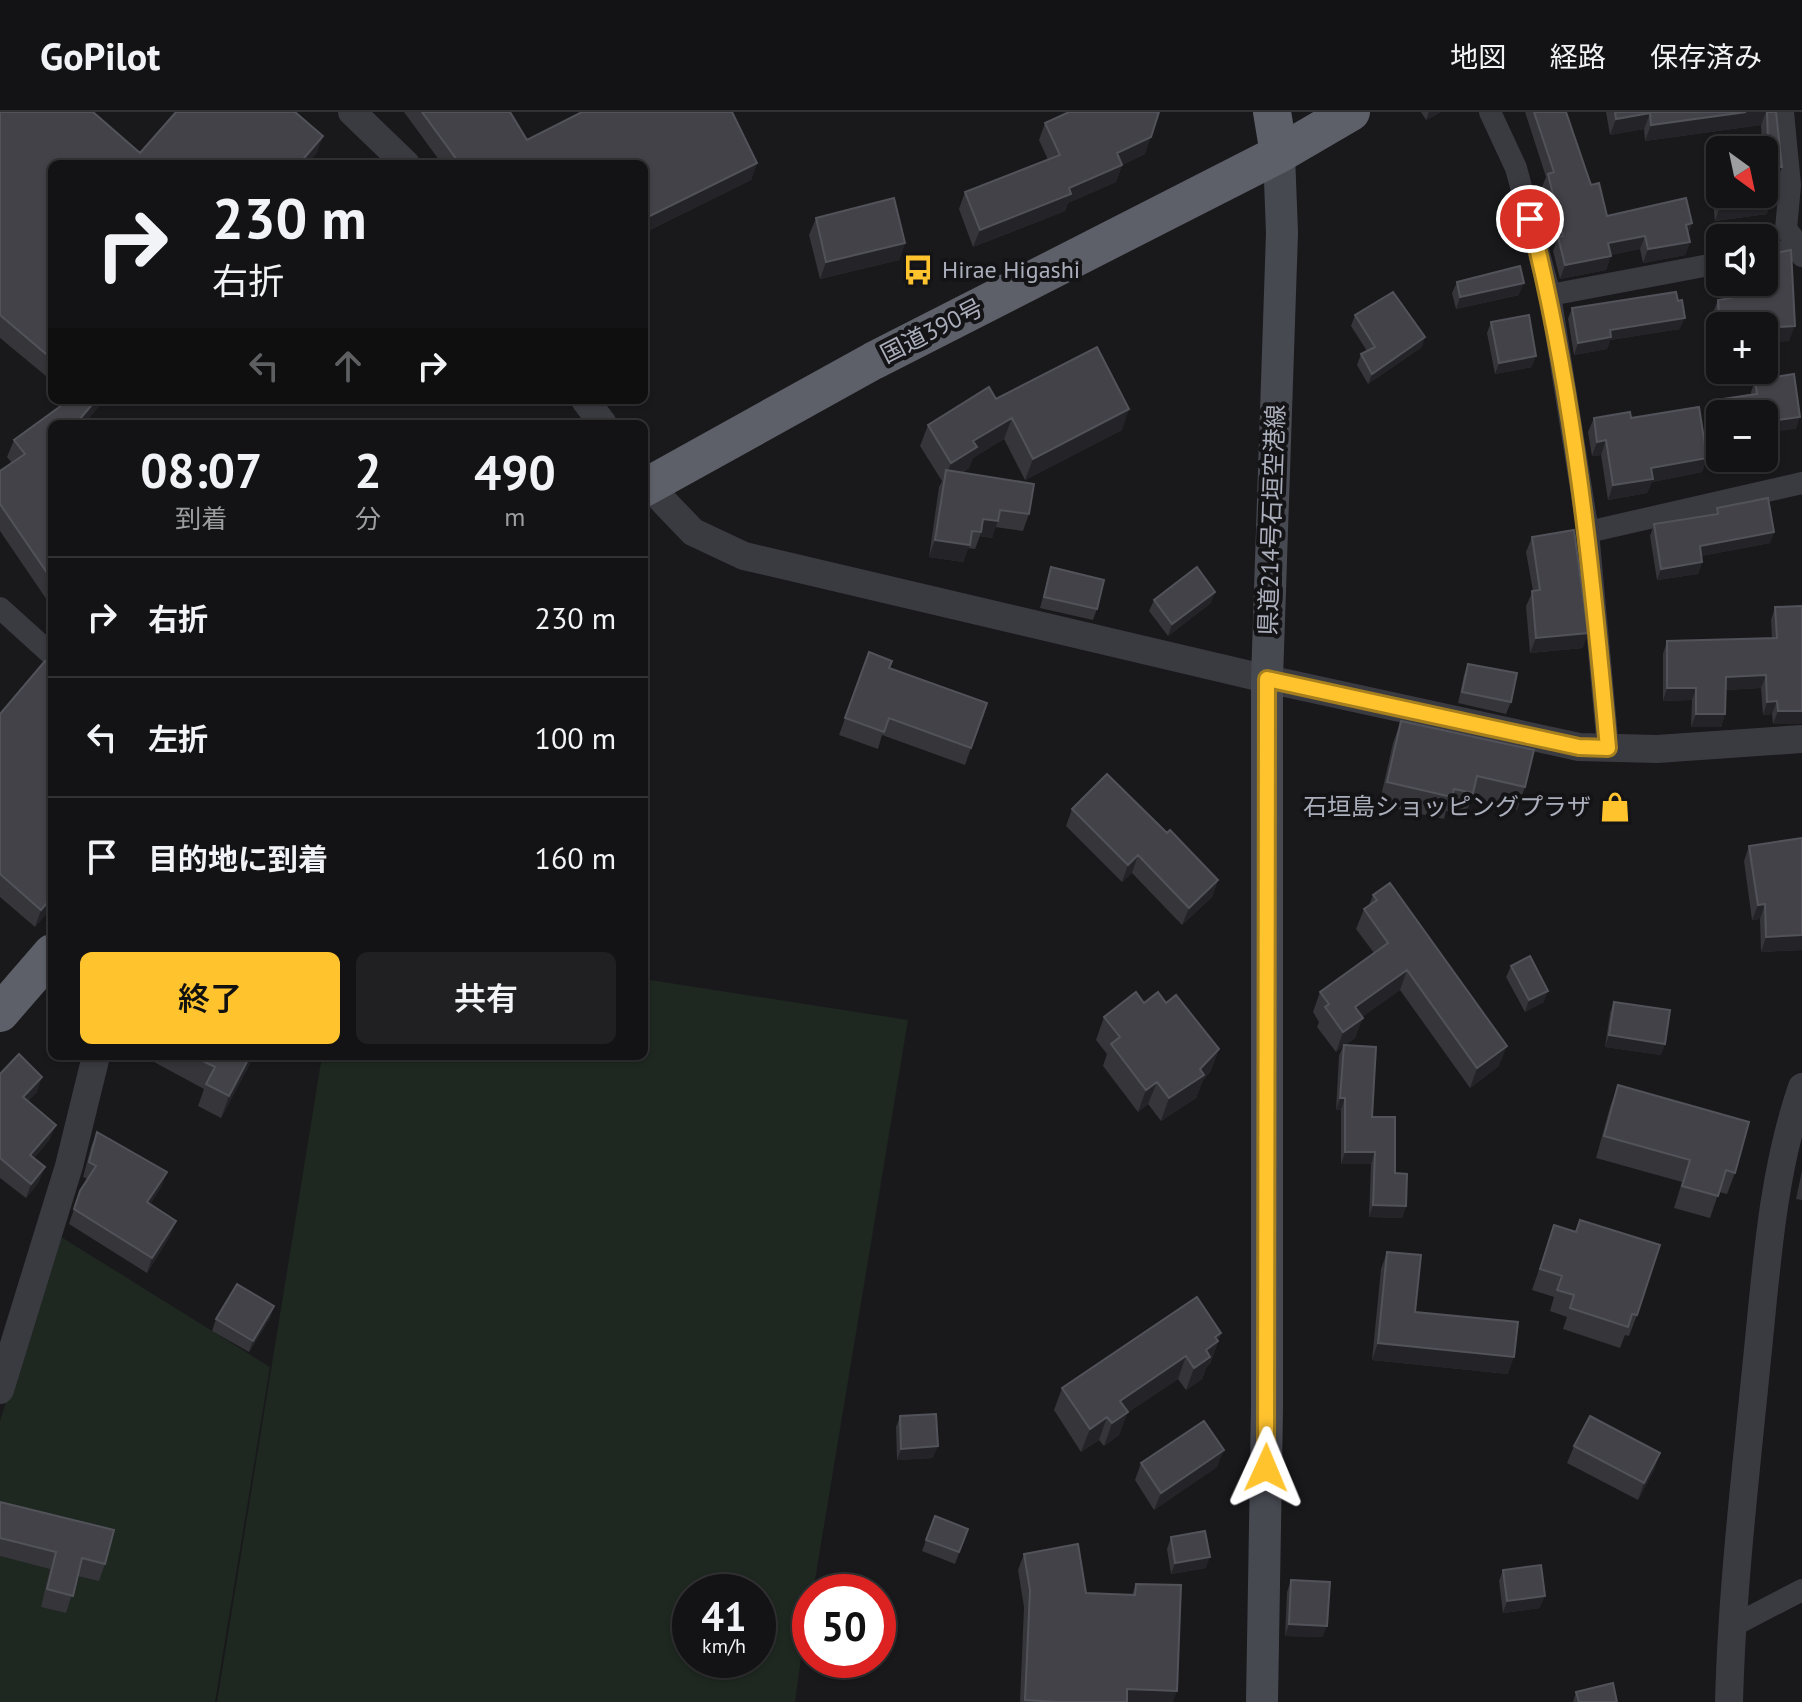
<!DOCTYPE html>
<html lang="ja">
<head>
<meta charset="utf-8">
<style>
  :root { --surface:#131315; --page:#202022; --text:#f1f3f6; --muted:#9d9ea0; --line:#323234; --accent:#ffc32e }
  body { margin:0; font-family:"PT Sans","Noto Sans JP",sans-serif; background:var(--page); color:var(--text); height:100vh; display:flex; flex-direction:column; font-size:30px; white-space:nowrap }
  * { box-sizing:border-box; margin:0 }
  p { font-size:26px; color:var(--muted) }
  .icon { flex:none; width:44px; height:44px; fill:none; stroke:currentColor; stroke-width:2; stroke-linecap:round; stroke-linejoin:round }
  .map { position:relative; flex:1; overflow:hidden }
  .side { position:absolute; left:48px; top:308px; width:600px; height:640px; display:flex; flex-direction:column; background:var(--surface); border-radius:12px; box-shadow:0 2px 6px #0004,0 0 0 2px var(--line) }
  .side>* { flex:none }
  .hud { position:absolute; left:48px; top:48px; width:600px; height:244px; border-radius:12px; box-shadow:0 2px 6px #0004,0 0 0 2px var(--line); background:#131315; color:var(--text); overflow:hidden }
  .needle { width:52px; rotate:147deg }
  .buttons { position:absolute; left:1706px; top:24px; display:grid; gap:16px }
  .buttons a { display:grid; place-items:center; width:72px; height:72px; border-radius:12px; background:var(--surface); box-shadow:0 2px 6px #0004,0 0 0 2px var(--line); font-size:40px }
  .speed { position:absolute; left:672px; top:1462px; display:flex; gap:16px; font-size:40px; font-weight:700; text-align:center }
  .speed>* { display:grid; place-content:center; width:104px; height:104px; border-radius:50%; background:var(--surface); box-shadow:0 2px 6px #0004,0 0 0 2px var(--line); line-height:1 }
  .speed small { font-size:20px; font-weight:400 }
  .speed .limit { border:12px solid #d22; background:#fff; color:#111 }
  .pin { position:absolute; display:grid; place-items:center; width:68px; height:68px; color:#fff; margin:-34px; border:4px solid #fff; border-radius:50%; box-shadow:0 2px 8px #0007 }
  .me { position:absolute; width:88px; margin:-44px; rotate:1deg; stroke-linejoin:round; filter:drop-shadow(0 0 6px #0008) }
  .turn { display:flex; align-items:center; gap:28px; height:168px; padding:0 32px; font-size:36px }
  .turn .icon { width:104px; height:104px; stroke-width:2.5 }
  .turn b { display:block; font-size:56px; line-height:68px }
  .lanes { display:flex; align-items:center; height:76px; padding:0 32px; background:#0003; justify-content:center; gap:40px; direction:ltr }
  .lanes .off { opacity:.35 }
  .eta { display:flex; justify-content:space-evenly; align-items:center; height:136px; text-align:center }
  .eta b { font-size:48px; font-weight:600; line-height:56px }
  .button { display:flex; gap:16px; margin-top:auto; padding:16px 32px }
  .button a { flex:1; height:92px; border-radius:12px; background:var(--accent); color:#111; font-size:32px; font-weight:600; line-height:92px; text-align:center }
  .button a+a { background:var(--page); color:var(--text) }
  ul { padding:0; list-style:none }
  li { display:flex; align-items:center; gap:24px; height:120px; padding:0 32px; border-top:2px solid var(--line) }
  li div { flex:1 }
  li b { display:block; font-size:30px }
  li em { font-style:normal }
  header { display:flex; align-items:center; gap:48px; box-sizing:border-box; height:112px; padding:0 40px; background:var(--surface); border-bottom:2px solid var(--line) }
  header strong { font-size:38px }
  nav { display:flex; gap:44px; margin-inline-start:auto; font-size:28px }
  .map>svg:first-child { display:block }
</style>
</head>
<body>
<header>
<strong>GoPilot</strong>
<nav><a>地図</a><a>経路</a><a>保存済み</a></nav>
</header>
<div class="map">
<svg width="1802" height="1590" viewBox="0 0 1802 1590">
  <rect width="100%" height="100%" fill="#19191c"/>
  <path fill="#1e2720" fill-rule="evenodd" d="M644 867 908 908 813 1480H810L795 1590H217L322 944H644ZM690 1480H758V1548H690Z
    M58 1123 270 1255 215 1590H0V1309Z"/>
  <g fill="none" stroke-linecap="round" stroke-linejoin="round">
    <path stroke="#3a3a41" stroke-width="22" d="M1490 0 1516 56 1550 183 1588 420 1608 636
      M1783 0 1790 73 1786 117 1801 136 1802 144
      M1764 143 1801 136
      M1550 183 1720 151
      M1588 420 1802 371
      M0 496 52 543
      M1731 1515 1802 1478"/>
    <path stroke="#3a3a41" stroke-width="28" d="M352 0 406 52
      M585 288 603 312
      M644 369 693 420 744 444 1267 567 1579 635 1657 637 1802 627
      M0 1278 69 1054 96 944
      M1729 1590C1732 1478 1745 1368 1756 1257 1766 1163 1771 1065 1802 975"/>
    <path stroke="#474951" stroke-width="32" d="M1262 1590 1267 1297V567L1282 121 1279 42"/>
    <path stroke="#5d6069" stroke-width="38" d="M1272 0 1279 42
      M644 376 873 249 1279 42 1351 0
      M0 901 52 841"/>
  </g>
  <path fill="#35353a" d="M0 0 140 41H317L52 52V269L0 226Z
    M404 0H510L527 28 757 51 751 68 644 121V52H442Z
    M1421 0H1441L1426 8Z
    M1525 0H1566L1591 73 1607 104 1692 111 1688 123 1690 130 1685 143 1643 151 1640 137 1611 143 1606 158 1560 167 1553 139 1556 130 1542 75 1546 65Z
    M1606 0H1776L1782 55 1776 71H1768L1767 102 1715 109 1711 73 1715 62 1764 82V38H1762L1761 13 1645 29 1644 17 1610 23Z
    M1045 11 1145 42 1122 53 1116 70 1068 91 1065 99 973 135 959 97 965 80 1048 48 1039 28Z
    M816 106 905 131 899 148 820 167 809 123Z
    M1457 170 1519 183 1456 197 1452 181Z
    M1745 170H1764L1789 229 1764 230V214H1720V252H1716L1712 203 1718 188 1728 186 1731 179 1745 178Z
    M1678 189 1680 217 1610 228 1607 237 1574 243 1568 207 1572 196Z
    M1355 203 1422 235 1368 272 1357 253 1361 242 1367 239 1351 214Z
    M1491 210 1532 255 1495 262 1487 221Z
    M1755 268 1796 317 1764 302H1720V335L1718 299 1722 287 1751 282V280Z
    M996 287 1122 318 1025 368 1004 327 973 346 969 356 962 361 1029 402 1023 419 995 415 992 426 980 424 975 437 968 436 963 450 929 445 939 375 942 369 920 334 928 313Z
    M69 288H104L84 312H52V488L49 491 0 419V359L12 351 7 345 14 328Z
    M1594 306H1631L1707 346 1702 360 1652 370 1647 381 1608 388 1601 343 1592 344 1588 320Z
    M1717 396 1774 420 1770 431 1701 444 1702 450 1698 462 1657 468 1650 424 1654 412 1715 403Z
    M1532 425 1583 536 1530 541 1526 494 1533 479 1526 440Z
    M1051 455 1097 497 1093 508 1040 496Z
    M1154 488 1211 491 1168 524 1149 499Z
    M1802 494V612H1773L1772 602 1763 603 1761 576 1726 578 1725 602 1721 615H1691L1692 588 1663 589V542L1667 529 1772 526 1771 508 1775 495Z
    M869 540 889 556 987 591 965 653 882 623 878 637 839 623Z
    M1468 552 1511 590 1506 602 1458 591 1464 563Z
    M52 555V795L35 815 0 785V602Z
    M1401 609 1525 675 1517 698 1471 688 1465 704 1446 699 1444 707 1379 693 1393 631Z
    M1072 697 1167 721 1218 768 1212 785 1182 813 1132 761 1122 770 1066 714Z
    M1749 734 1802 838 1761 840 1760 807 1752 808 1744 749Z
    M1373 783 1499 954 1470 976 1400 878 1362 905 1355 926 1345 933 1372 1005 1395 1061 1406 1094 1402 1106 1369 1105 1371 1052H1341V998H1336L1339 944 1343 934 1336 940 1317 915 1319 910 1313 900 1320 880 1374 841 1356 817 1364 797 1369 793Z
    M1511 854 1544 890 1525 900 1506 865Z
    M1614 890 1665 932 1661 943 1605 935 1610 901Z
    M1144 891H1166L1219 937 1210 960 1203 968 1196 986 1161 1009 1148 992 1138 1000 1103 954 1107 942 1096 928 1104 905Z
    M156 944H254L221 1006 198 994 204 977 154 950Z
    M0 962 37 980 28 989 50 1027 34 1046 39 1070 26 1086 0 1066Z
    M1618 973 1735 1061 1727 1082 1719 1080 1710 1106 1674 1096 1682 1070 1596 1046 1610 995Z
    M97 1020 167 1060 161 1075 150 1092 170 1124 147 1161 69 1112 80 1079 88 1067 83 1065 91 1035Z
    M1802 1059V1088L1796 1087Z
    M1554 1113 1637 1203 1629 1224 1625 1223 1620 1236 1563 1217 1567 1205 1550 1199 1554 1185 1532 1178Z
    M1387 1140 1415 1200 1508 1262 1372 1248 1381 1157Z
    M274 1194 270 1206 249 1240 212 1219 216 1207Z
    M1221 1221 1210 1252 1207 1254 1202 1267 1186 1278 1178 1267 1127 1301 1119 1323 1104 1334 1099 1328 1081 1340 1054 1298 1062 1276Z
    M900 1304 933 1346 897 1348 896 1315Z
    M1574 1334 1660 1341 1654 1358 1638 1388 1567 1351Z
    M1141 1351 1217 1355 1154 1398 1135 1368Z
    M0 1390 105 1452 99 1469 78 1464 66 1501 41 1495 50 1457 0 1444Z
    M935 1404 968 1417 955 1452 922 1439Z
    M1171 1425 1206 1456 1171 1462 1167 1437Z
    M1024 1442 1086 1481 1132 1483 1136 1472 1173 1590H1020L1024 1495 1018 1458Z
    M1503 1458 1540 1496 1503 1501 1499 1469Z
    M1291 1468 1323 1525 1285 1524 1287 1480Z
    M1576 1580 1617 1590H1573Z"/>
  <path fill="#242428" d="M1429 0H1441L1426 8Z
    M1746 0H1766L1761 13 1645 29 1651 13Z
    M1650 1 1644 17 1610 23 1616 7Z
    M323 24 317 41 307 52H299Z
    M1151 25 1145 42 1122 53 1116 70 1068 91 1065 99 973 135 980 118 1069 76 1117 41Z
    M757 51 751 68 644 121V107Z
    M1769 55H1782L1776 71H1764Z
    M1771 91 1767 102 1715 109 1719 97Z
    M1692 111 1687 125 1686 113Z
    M1645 124 1640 137 1603 145 1608 131Z
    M1690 130 1685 143 1643 151 1648 137Z
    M905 131 899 148 820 167 826 150Z
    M1611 144 1606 158 1560 167 1565 153Z
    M1524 171 1519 183 1456 197 1460 185Z
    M1685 206 1680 217 1610 228 1607 237 1574 243 1578 231 1610 218Z
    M1795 214 1789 229 1764 230V216Z
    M1425 225 1422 235 1368 272 1372 262Z
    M1720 241V252H1716Z
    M1536 244 1532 255 1495 262 1499 251Z
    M96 288H104L84 312H77L79 308Z
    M1129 297 1122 318 1025 368 1033 347Z
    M1800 305 1796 317 1764 321V310Z
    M1012 306 1004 327 973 346 969 356 943 372 951 351 973 329Z
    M1606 328 1601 343 1592 344 1597 330Z
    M1707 346 1702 360 1652 370 1647 381 1608 388 1613 373 1651 356Z
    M983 407 998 409 992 426 980 424Z
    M1774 420 1770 431 1696 445 1700 434Z
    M935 428 970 433 963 450 929 445Z
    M1702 450 1698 462 1657 468 1661 457Z
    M1215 480 1211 491 1168 524 1172 512Z
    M1588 521 1583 536 1530 541 1536 526Z
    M1766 563 1761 576 1722 578 1726 565Z
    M1667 576H1696L1692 588 1663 589Z
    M1777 589 1772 602 1763 603 1767 590Z
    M1778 599H1802V612H1773Z
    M1696 602H1725L1721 615H1691Z
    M1138 743 1132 761 1122 770 1128 753Z
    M1218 768 1212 785 1182 813 1189 796Z
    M52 785V795L35 815 41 798Z
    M1765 792 1760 807 1752 808 1758 793Z
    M1802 823V838L1761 840 1766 825Z
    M1407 858 1400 878 1348 915 1355 895Z
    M1548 879 1544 890 1525 900 1529 888Z
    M1363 906 1355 926 1336 940 1343 920Z
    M1609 923 1665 932 1661 943 1605 935Z
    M1507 934 1499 954 1470 976 1477 956Z
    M1219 937 1210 960 1203 968 1196 986 1161 1009 1169 986Z
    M250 944H254L221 1006 229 984Z
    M42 965 37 980 18 1000 23 985Z
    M1157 970 1148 992 1138 1000 1146 978Z
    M1340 986H1345L1341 998H1336Z
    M56 1013 50 1027 24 1057 30 1043Z
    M1345 1040H1375L1371 1052H1341Z
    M45 1055 39 1070 26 1086 31 1072Z
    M167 1060 161 1075 142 1106 147 1090Z
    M1373 1093 1406 1094 1402 1106 1369 1105Z
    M176 1109 170 1124 147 1161 152 1146Z
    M274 1194 270 1206 249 1240 253 1229Z
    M1221 1221 1210 1252 1207 1254 1202 1267 1186 1278 1194 1256 1215 1225Z
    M1378 1231 1514 1245 1508 1262 1372 1248Z
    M1186 1244 1178 1267 1127 1301 1119 1323 1104 1334 1120 1289Z
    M1107 1305 1099 1328 1081 1340 1090 1317Z
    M938 1334 933 1346 897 1348 901 1337Z
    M1224 1338 1217 1355 1154 1398 1161 1381Z
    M1660 1341 1654 1358 1638 1388 1644 1371Z
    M1210 1445 1206 1456 1171 1462 1175 1451Z
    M1545 1484 1540 1496 1503 1501 1507 1489Z
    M1289 1512 1327 1514 1323 1525 1285 1524Z
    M1127 1577 1177 1579 1173 1590H1122Z"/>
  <path fill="#424248" stroke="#52535a" stroke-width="2" d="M0 0H93L140 41 176 0H295L323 24 299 52H52V247L0 203Z
    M422 0H510L527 28 582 0H732L757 51 644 107V52H460Z
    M1069 0H1159L1151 25 1117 41 1122 53 1069 76 1071 82 980 118 965 80 1060 43 1045 11Z
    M1534 0H1566L1591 73 1599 71 1607 104 1686 86 1692 111 1686 113 1690 130 1648 137 1645 124 1608 131 1611 144 1565 153 1558 125 1563 124 1548 62 1554 60Z
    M1615 0H1746L1651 13 1650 1 1616 7Z
    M1767 0H1776L1782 55H1769Z
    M1764 55H1766L1771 91 1719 97 1715 62 1720 61V82H1764Z
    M894 86 905 131 826 150 816 106Z
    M1791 138 1795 214 1764 216V214H1720V222L1718 188 1731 186V179L1751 178V170H1764V141L1771 142Z
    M1520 154 1524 171 1460 185 1457 170Z
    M1393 180 1425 225 1372 262 1361 242 1375 235 1355 203Z
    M1676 180 1678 189 1682 188 1685 206 1610 218 1611 225 1578 231 1572 196Z
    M1529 203 1536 244 1499 251 1491 210Z
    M1097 235 1129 297 1033 347 1012 306 973 329 977 335 951 351 928 313 989 275 996 287Z
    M1794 262 1800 305 1764 310V302H1723L1722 287 1757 282 1755 268Z
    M69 288H96L79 308 82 312H52V468L0 392V359L25 342 14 328Z
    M1699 295 1707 346 1651 356 1653 367 1613 373 1606 328 1597 330 1594 306 1630 300 1631 306Z
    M946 358 1034 372 1029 402 1000 398 998 409 983 407 981 420 972 419 970 433 935 428Z
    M1768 386 1774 420 1700 434 1702 450 1661 457 1654 412 1718 402 1717 396Z
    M1574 418 1588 521 1536 526 1532 479 1540 478 1532 425Z
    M1051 455 1104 468 1097 497 1044 485Z
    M1197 455 1215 480 1172 512 1154 488Z
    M1802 494V599H1778L1777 589 1767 590 1766 563 1726 565 1725 602H1696V576H1667V529L1777 526 1775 495Z
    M869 540 892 549 889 556 987 591 971 636 889 606 884 620 845 606Z
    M45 549 52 555V785L41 798 0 762V602Z
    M1468 552 1517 561 1511 590 1462 580Z
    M1401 609 1534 638 1525 675 1477 664 1473 681 1454 677 1452 685 1387 670Z
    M1107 662 1167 721 1170 718 1218 768 1189 796 1138 743 1128 753 1072 697Z
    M1802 726V823L1766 825 1765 792 1758 793 1749 734Z
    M1390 771 1507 934 1477 956 1407 858 1355 895 1363 906 1343 920 1325 895 1329 892 1320 880 1388 831 1364 797 1377 788 1373 783Z
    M1530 844 1548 879 1529 888 1511 854Z
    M1136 880 1144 891 1158 880 1166 891 1176 883 1219 937 1200 957 1204 963 1169 986 1157 970 1146 978 1111 932 1120 925 1104 905Z
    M1614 890 1670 898 1665 932 1609 923Z
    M1344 933 1376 935 1372 1005H1395V1061L1407 1062 1406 1094 1373 1093 1375 1040H1345V986H1340Z
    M19 942 42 965 23 985 56 1013 30 1043 45 1055 31 1072 0 1046V962Z
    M193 944H250L229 984 206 972 215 955Z
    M1618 973 1749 1010 1735 1061 1726 1058 1718 1084 1682 1074 1690 1048 1604 1024Z
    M97 1020 167 1060 147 1090 176 1109 152 1146 74 1097 80 1079 96 1054 89 1050Z
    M1580 1108 1660 1133 1637 1203 1632 1202 1628 1215 1570 1196 1574 1183 1557 1178 1562 1164 1540 1157 1554 1113 1576 1120Z
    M1387 1140 1421 1143 1415 1200 1518 1210 1514 1245 1378 1231Z
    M237 1172 274 1194 253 1229 216 1207Z
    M1197 1185 1221 1221 1215 1225 1218 1229 1206 1238 1210 1245 1194 1256 1186 1244 1120 1289 1128 1300 1112 1311 1107 1305 1090 1317 1062 1276Z
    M936 1302 938 1334 901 1337 900 1304Z
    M1590 1304 1660 1341 1644 1371 1574 1334Z
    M1204 1309 1224 1338 1161 1381 1141 1351Z
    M0 1390 114 1418 105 1452 82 1446 73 1484 47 1477 56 1440 0 1426Z
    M935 1404 968 1417 959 1440 926 1428Z
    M1205 1419 1210 1445 1175 1451 1171 1425Z
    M1078 1432 1086 1481 1135 1483 1136 1472 1181 1473 1177 1579 1127 1577V1590H1058L1025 1588 1030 1478 1024 1442Z
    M1541 1453 1545 1484 1507 1489 1503 1458Z
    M1291 1468 1330 1470 1327 1514 1289 1512Z
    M1613 1571 1617 1590H1579L1576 1580Z"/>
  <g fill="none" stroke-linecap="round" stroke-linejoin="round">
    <g stroke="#a67f1e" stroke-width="20">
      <path id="route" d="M1266 1356 1267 567 1579 635 1608 636C1592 458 1574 280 1530 107"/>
    </g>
    <use href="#route" stroke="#ffc32e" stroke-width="14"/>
  </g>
  <defs>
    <g id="bus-bare" transform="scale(2.4)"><path d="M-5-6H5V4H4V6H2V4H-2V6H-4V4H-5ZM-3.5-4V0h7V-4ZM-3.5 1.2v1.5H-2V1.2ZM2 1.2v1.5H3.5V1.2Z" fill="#ffc32e" stroke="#141417" stroke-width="2.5" paint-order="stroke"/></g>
    <g id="shop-bare" transform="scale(2.4)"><path d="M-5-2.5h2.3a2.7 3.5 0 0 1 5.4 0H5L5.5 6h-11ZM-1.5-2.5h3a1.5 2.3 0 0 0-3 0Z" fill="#ffc32e" stroke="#141417" stroke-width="2.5" paint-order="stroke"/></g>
  </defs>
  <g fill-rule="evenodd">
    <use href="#bus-bare" x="918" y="158"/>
    <use href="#shop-bare" x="1615" y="695"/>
  </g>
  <g text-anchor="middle" stroke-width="8" stroke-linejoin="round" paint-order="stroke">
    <g font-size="24" fill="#abafbc" stroke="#141417" text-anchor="start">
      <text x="942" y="166">Hirae Higashi</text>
      <text x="1591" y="703" text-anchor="end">石垣島ショッピングプラザ</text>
    </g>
    <g font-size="24" fill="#abafbc" stroke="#141417">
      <text transform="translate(932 219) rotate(-27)" y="8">国道390号</text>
      <text transform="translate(1272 408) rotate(-88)" y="8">県道214号石垣空港線</text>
    </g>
  </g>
</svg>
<div class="buttons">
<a><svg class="needle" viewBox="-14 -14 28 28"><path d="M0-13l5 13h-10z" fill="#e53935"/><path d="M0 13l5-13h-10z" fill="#9d9ea0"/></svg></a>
<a><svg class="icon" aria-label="sound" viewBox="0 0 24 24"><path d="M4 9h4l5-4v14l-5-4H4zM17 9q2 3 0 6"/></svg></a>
<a>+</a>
<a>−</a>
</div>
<div class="speed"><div>41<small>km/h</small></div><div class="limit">50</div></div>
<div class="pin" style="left:1530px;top:107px;background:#d93025"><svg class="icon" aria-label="arrive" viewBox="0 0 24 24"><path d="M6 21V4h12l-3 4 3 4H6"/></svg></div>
<svg class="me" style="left:1266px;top:1356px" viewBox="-20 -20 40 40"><path d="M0-17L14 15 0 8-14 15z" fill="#ffc32e" stroke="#fff" stroke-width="4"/></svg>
<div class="hud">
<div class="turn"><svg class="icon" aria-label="right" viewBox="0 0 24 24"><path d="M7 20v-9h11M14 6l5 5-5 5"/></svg><div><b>230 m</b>右折</div></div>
<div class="lanes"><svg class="icon off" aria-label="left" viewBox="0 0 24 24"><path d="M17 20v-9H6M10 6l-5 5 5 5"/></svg><svg class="icon off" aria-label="ahead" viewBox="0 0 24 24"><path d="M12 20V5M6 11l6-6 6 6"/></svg><svg class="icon" aria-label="right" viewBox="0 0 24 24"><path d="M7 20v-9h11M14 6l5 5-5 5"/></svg></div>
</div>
<section class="side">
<div class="eta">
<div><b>08:07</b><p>到着</p></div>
<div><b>2</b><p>分</p></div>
<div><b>490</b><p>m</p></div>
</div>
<ul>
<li><svg class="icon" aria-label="right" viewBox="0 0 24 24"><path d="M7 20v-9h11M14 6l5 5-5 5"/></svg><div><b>右折</b></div><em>230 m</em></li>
<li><svg class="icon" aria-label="left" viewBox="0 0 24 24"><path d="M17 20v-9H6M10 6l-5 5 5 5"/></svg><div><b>左折</b></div><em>100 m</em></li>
<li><svg class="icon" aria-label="arrive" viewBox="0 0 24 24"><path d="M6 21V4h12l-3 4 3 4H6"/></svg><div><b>目的地に到着</b></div><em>160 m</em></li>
</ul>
<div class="button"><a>終了</a><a>共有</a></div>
</section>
</div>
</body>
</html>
